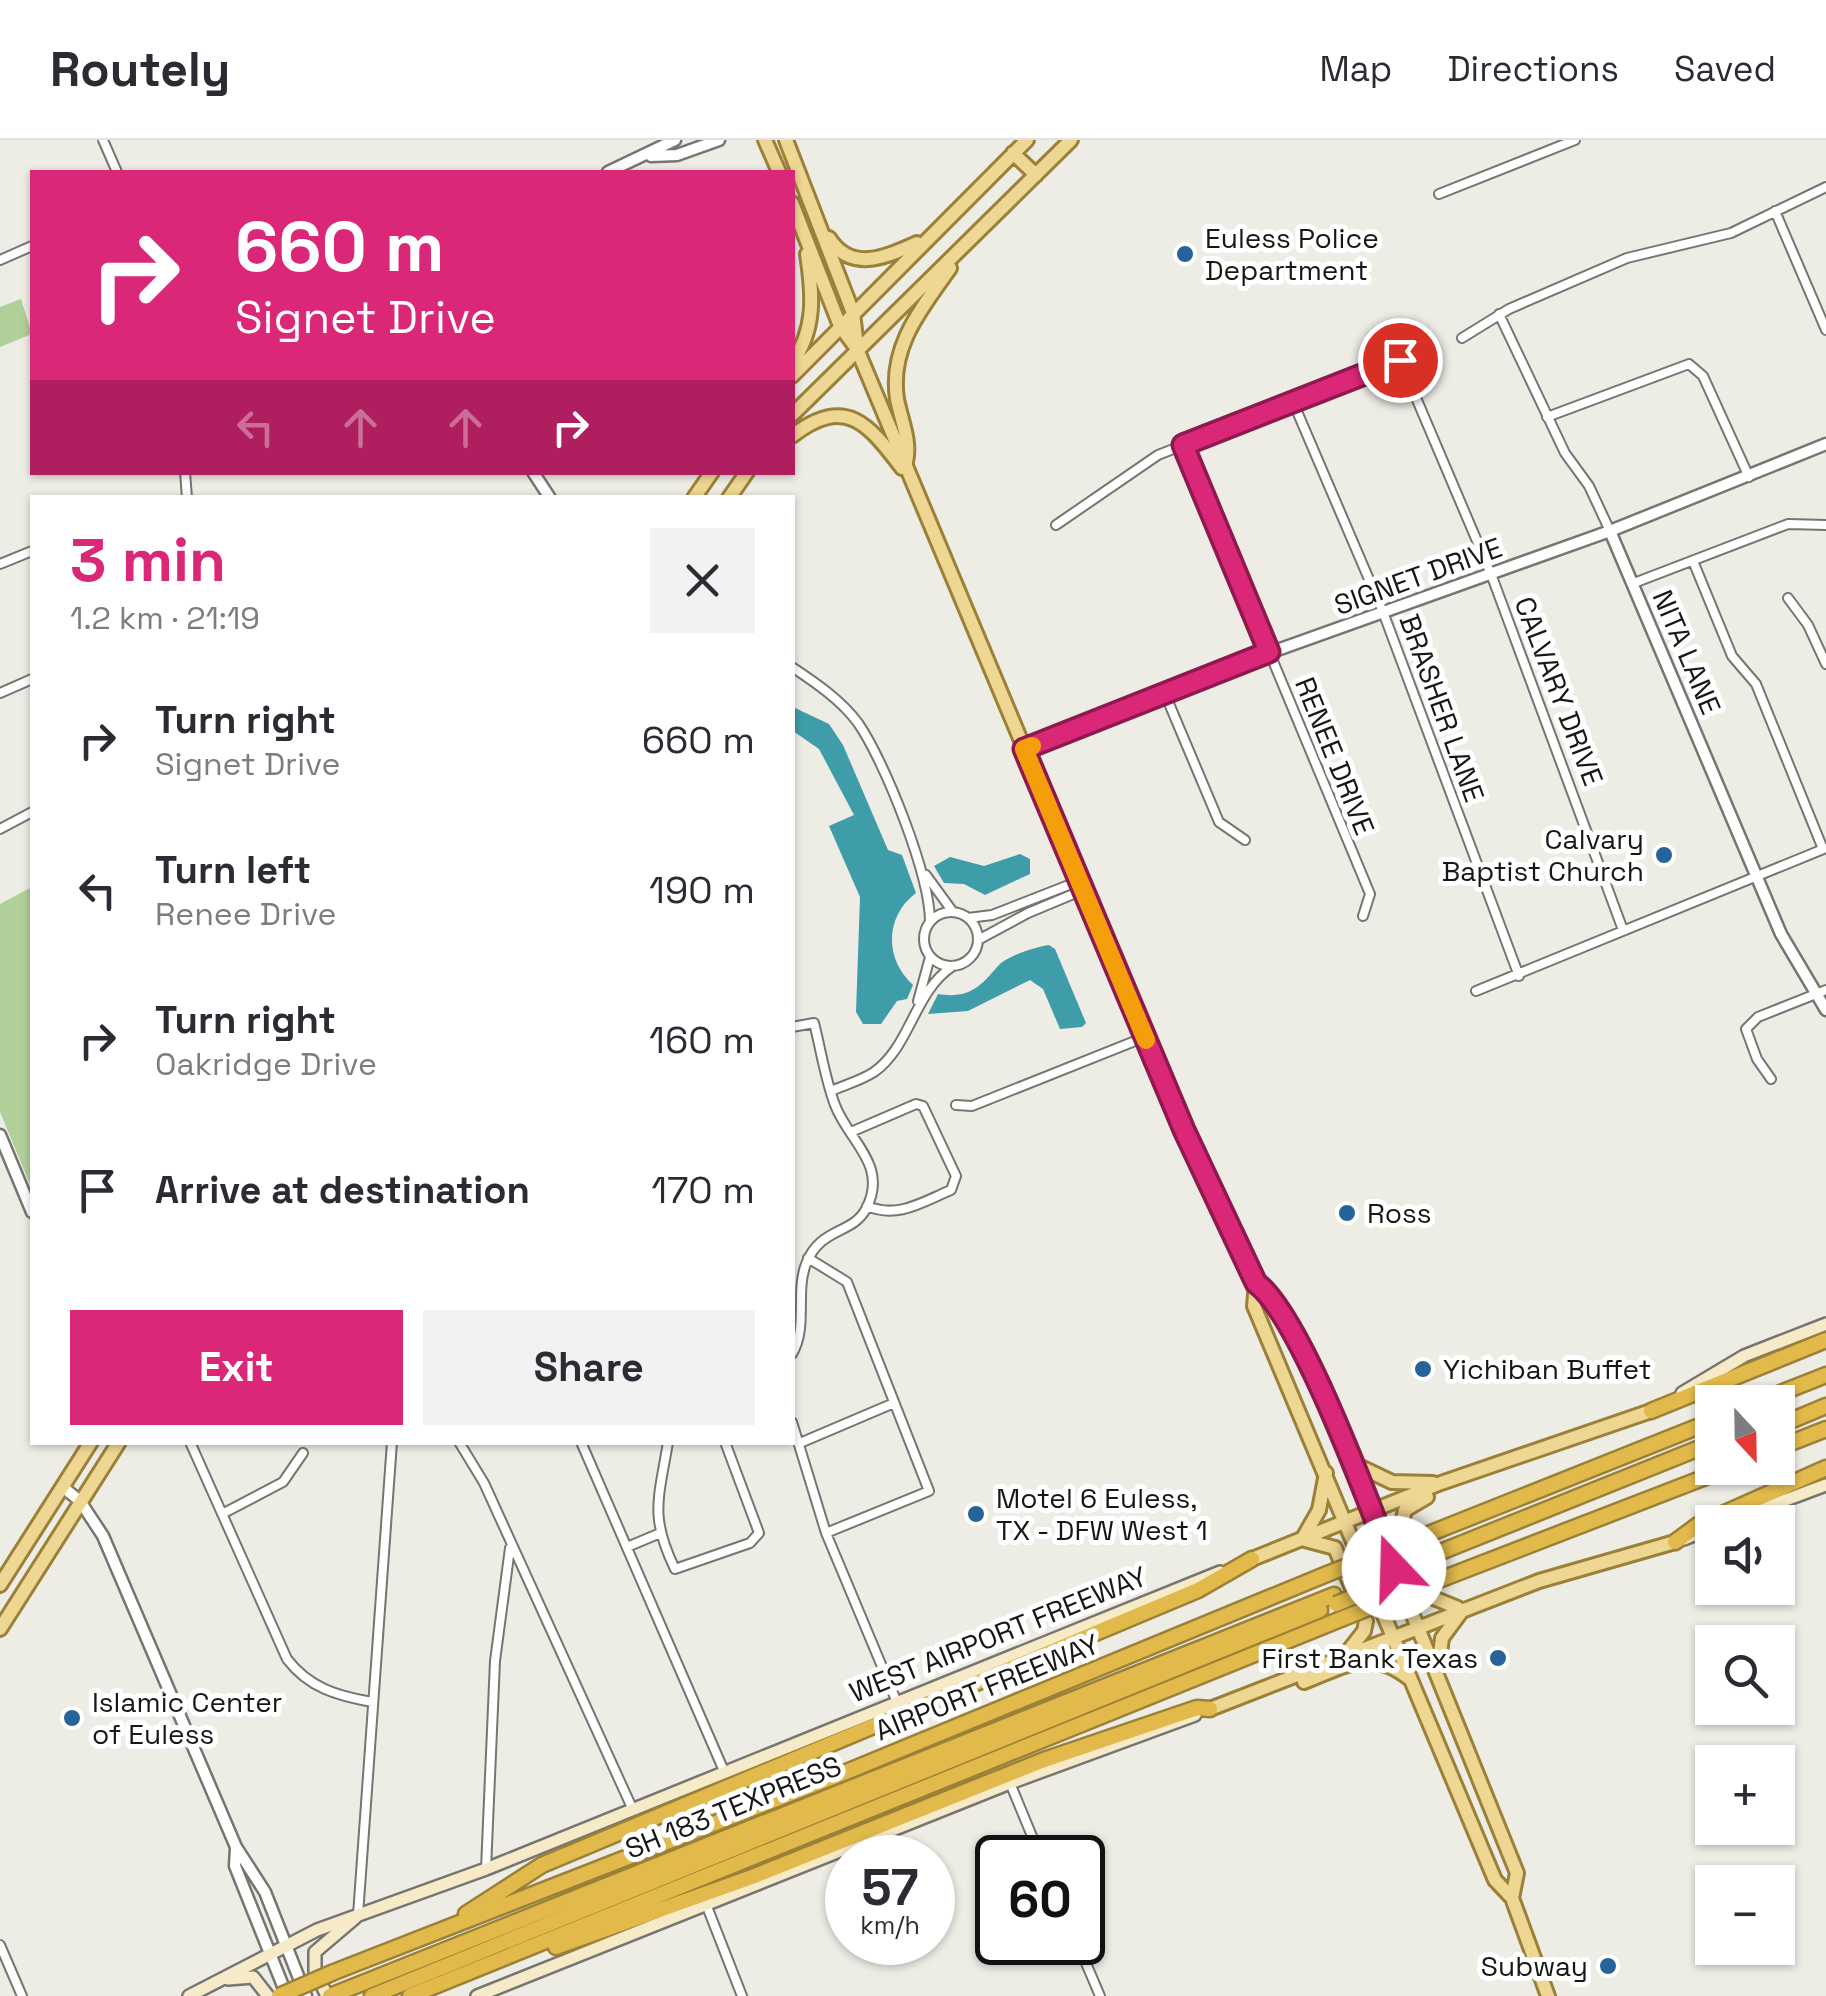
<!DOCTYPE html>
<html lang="en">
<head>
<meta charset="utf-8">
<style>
  :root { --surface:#fff; --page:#f2f2f3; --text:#2b2b33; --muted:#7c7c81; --line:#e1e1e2; --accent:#db2777 }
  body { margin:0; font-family:"Space Grotesk",sans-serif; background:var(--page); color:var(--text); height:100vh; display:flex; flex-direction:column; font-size:38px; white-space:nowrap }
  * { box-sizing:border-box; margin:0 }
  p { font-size:32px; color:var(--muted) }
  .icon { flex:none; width:55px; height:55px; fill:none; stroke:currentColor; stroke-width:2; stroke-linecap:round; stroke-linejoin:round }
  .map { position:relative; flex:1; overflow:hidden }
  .drawer { position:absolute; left:30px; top:355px; width:765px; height:950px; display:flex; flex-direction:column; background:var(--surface); border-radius:0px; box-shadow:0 2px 8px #0004 }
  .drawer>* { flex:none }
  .hud { position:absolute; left:30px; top:30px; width:765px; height:305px; border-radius:0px; box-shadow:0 2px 8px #0004; background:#db2777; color:#fff; overflow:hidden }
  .needle { width:65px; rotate:158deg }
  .tools { position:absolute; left:1695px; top:1245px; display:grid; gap:20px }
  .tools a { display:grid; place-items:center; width:100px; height:100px; border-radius:0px; background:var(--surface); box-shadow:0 2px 8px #0004; font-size:50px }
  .speed { position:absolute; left:825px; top:1695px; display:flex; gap:20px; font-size:50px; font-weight:700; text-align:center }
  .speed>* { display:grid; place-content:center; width:130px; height:130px; border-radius:50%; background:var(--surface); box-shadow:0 2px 8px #0004; line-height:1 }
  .speed small { font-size:25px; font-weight:400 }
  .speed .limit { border:5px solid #111; border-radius:15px; background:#fff; color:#111 }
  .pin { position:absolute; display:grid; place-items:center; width:85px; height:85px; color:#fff; margin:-42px; border:5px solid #fff; border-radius:50%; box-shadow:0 2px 10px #0007 }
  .me { position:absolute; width:110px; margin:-55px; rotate:339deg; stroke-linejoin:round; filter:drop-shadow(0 0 8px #0008) }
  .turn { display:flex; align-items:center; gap:35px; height:210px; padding:0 40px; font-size:45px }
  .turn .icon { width:130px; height:130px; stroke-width:2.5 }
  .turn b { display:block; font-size:70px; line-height:85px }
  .lanes { display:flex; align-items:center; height:95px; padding:0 40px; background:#0003; justify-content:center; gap:50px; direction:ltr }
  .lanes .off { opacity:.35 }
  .round { display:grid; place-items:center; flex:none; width:105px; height:105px; border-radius:0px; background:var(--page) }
  .overview { display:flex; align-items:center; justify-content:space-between; height:170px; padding:0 40px }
  h1 { font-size:60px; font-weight:800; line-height:75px; color:var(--accent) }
  .action { display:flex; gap:20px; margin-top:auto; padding:20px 40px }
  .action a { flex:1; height:115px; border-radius:0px; background:var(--accent); color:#fff; font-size:40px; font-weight:800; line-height:115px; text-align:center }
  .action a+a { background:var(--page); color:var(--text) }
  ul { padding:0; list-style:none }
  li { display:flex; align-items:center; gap:30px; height:150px; padding:0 40px }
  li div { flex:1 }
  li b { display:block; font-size:38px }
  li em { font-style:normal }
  header { display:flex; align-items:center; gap:60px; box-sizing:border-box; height:140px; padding:0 50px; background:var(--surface); border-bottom:2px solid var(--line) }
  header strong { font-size:48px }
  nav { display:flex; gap:55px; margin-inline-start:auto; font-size:35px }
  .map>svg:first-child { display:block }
</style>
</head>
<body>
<header>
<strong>Routely</strong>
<nav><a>Map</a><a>Directions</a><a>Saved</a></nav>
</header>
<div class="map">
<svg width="1826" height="1856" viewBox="0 0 1826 1856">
  <rect width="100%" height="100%" fill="#edece5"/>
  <path fill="#b0cf99" d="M21 159 32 194 0 207V167Z
    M32 747V1049L0 972V764Z"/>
  <path fill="#3f9daa" d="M793 567 829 584 843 605 888 710 902 715 916 753C885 776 884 819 913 845L907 859 897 861 881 884H863L856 872 860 757 829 686 854 675 819 609 793 591Z
    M1020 714 1030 719V734L985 755 964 744 944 743 934 726 950 717 984 726Z
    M1049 805 1055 809 1086 883 1082 887 1060 889 1043 849 1030 840 968 871 928 874 938 854C969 859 980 847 998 826 1006 816 1036 807 1049 805Z"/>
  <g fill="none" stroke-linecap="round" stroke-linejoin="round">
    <g stroke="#76756f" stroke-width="12">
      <path id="minor" d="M103 0 117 32
        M1439 54 1575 0
        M1775 71 1826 190
        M0 120 32 106
        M1499 174 1565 313 1589 346 1610 391
        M1462 198 1509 169 1627 118 1731 93 1826 47
        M1293 262 1383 472 1519 836
        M1547 277 1689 224 1703 236 1749 337
        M1183 305 1370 754 1363 776
        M185 332 187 358
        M1056 385 1158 315 1400 220 1491 434 1623 790
        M1693 421 1732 516 1756 544 1823 709
        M0 424 32 411
        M1634 443 1788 384 1826 385
        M1788 458 1808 485 1826 524
        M792 527C816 543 841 560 858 583 885 622 930 735 930 782
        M0 553 32 539
        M1165 554 1219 682 1245 700
        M0 689 32 672
        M926 735 953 772
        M924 799a27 27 0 1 1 54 0a27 27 0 1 1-54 0Z
        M968 778 992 775 1079 741
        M978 800 1028 773 1083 750
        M1476 851 1826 708
        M918 861 930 817
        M792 887 814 883C821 910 825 939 835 965 849 1002 889 1025 866 1069 852 1095 820 1087 806 1124 795 1152 808 1188 792 1214
        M1771 939 1757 919 1746 889 1758 877 1826 850
        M831 951C845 945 862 940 874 932 911 906 914 851 953 826
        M956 965 972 966 1145 897
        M851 992 916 964 923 966 956 1036 951 1050C922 1062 898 1079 867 1066
        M808 1118 847 1142 929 1351 826 1393
        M792 1282 826 1393 896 1560
        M190 1302 287 1519C309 1548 338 1556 372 1562
        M459 1302 484 1343 633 1670
        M581 1302 724 1631
        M668 1302C659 1358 649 1376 675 1429L750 1403 759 1393 725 1302
        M800 1303 894 1263
        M222 1374 283 1342 303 1313
        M627 1407 658 1394
        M1010 1643 1041 1718
        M486 1729 495 1521 510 1408
        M706 1764 742 1856
        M358 1775 392 1302
        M1077 1802 1100 1856
        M0 1805 22 1856"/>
    </g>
    <g stroke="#76756f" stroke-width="15">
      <path id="tertiary" d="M651 16 677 15 719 0
        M608 32 675 0
        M533 332 550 358
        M1610 391 1781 794 1826 870
        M1024 609 1269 513 1610 391 1826 304
        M0 995 32 1072
        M64 1348 80 1361 103 1396 236 1707 265 1752 306 1856
        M236 1708 235 1726 287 1856"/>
    </g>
    <g stroke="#76756f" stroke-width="16">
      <path id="secondary" d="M1682 1253 1744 1216 1826 1184
        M1727 1382 1826 1345
        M1684 1399 1712 1388
        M228 1839 253 1837 268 1856
        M189 1856 317 1790 486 1729 1220 1432
        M327 1856 315 1831V1812L355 1778
        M477 1856 1010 1643 1195 1575"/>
    </g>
    <g stroke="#9b8138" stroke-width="18">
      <path id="primary" d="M765 0 779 32
        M786 0 853 173 857 207
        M1013 13 1036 35
        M792 63 840 186 857 209 1184 990 1256 1143 1273 1156 1338 1290 1517 1733 1512 1758
        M829 98C852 134 887 116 917 103
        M792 223C816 189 813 154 807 114
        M792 236 1027 0
        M792 275 1071 0
        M792 296C846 254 869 285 902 328
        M906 322C911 301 901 280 897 259 889 206 922 168 950 128
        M694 358 712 332
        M729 358 747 332
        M1256 1143 1254 1166 1495 1740 1512 1758 1548 1856
        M1352 1323 1392 1342 1433 1343
        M1427 1357 1405 1370 1401 1387 1431 1457 1458 1468
        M1303 1398 1319 1370 1326 1333
        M1305 1400 1335 1408 1366 1481 1364 1491 1346 1514
        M1252 1419 1441 1343 1651 1271
        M0 1445 91 1302
        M0 1489 119 1302
        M1438 1529 1442 1498 1462 1471
        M1304 1542C1346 1526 1370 1507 1410 1539
        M1210 1569 1539 1441 1675 1402"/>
    </g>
    <g stroke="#9b8138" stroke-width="19">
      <path id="motorway" d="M1758 1262 1826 1235
        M1651 1271 1826 1200
        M1778 1286 1826 1266
        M1778 1308 1826 1289
        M1421 1397 1712 1281
        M1675 1402 1698 1385 1826 1328
        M1428 1417 1712 1303
        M1439 1440 1729 1328
        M466 1774 542 1725 1198 1450 1252 1419
        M556 1807 752 1737 1044 1620 1197 1568 1210 1569
        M334 1832 851 1630 1327 1434
        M330 1856 1334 1455
        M372 1856 1320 1470
        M410 1856 1341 1479"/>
    </g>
    <use href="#minor" stroke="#fff" stroke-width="8"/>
    <use href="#tertiary" stroke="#fff" stroke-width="10"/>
    <use href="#secondary" stroke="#f6eac9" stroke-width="11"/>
    <use href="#primary" stroke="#eed693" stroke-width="12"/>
    <use href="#motorway" stroke="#e2ba4b" stroke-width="14"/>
    <g stroke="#9b8138" stroke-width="19" stroke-linecap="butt">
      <path id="motorway-bridge" d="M1327 1434 1421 1397
        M1336 1464 1432 1425
        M1341 1479 1439 1440
        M279 1856 334 1832"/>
    </g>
    <use href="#motorway-bridge" stroke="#e2ba4b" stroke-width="14"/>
  </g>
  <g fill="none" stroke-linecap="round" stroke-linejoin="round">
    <g stroke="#8e194d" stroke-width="25">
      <path id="route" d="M1394 1428C1370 1367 1301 1176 1256 1143L1184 990 1024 609 1269 512 1183 305 1400 220"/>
    </g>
    <use href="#route" stroke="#db2777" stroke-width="18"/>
    <path stroke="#f59e0b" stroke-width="18" d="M1032 606 1024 609 1146 900"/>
  </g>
  <g fill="#25639a" stroke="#fff" stroke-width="4">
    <circle cx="1185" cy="114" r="10"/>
    <circle cx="1664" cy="715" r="10"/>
    <circle cx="1347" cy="1073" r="10"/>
    <circle cx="1423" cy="1229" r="10"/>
    <circle cx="976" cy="1374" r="10"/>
    <circle cx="1498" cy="1518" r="10"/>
    <circle cx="72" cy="1578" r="10"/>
    <circle cx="1608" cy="1826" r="10"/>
  </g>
  <g text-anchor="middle" stroke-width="10" stroke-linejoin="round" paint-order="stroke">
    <g font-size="28" fill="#171715" stroke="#fff" text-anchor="start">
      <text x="1205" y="108">Euless Police<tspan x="1205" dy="32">Department</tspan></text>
      <text x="1644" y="709" text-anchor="end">Calvary<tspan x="1644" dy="32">Baptist Church</tspan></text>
      <text x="1367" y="1083">Ross</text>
      <text x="1443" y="1239">Yichiban Buffet</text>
      <text x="996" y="1368">Motel 6 Euless,<tspan x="996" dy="32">TX - DFW West 1</tspan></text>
      <text x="1478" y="1528" text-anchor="end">First Bank Texas</text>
      <text x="92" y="1572">Islamic Center<tspan x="92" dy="32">of Euless</tspan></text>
      <text x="1588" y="1836" text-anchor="end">Subway</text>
    </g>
    <g font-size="28" fill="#171715" stroke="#fff">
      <text transform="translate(1418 436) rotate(-20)" y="10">SIGNET DRIVE</text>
      <text transform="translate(1687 512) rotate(67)" y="10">NITA LANE</text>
      <text transform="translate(1559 551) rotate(69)" y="10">CALVARY DRIVE</text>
      <text transform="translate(1442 568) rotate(70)" y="10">BRASHER LANE</text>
      <text transform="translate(1335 616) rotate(68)" y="10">RENEE DRIVE</text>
      <text transform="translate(998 1494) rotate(-22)" y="10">WEST AIRPORT FREEWAY</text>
      <text transform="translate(987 1547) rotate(-22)" y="10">AIRPORT FREEWAY</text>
      <text transform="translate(733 1667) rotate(-22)" y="10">SH 183 TEXPRESS</text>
    </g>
  </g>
</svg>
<div class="tools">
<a><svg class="needle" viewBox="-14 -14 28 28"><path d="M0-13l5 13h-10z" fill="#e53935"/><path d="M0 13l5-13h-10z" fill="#7c7c81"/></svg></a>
<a><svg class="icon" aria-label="sound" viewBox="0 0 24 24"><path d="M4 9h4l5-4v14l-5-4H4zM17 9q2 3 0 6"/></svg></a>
<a><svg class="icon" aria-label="search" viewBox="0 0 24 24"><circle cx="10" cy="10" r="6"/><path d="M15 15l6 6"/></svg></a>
<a>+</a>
<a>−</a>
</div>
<div class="speed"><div>57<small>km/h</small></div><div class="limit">60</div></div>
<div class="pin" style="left:1400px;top:220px;background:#d93025"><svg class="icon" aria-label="arrive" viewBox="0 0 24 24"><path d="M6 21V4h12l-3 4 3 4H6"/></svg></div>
<svg class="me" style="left:1394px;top:1428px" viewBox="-20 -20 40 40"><circle r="19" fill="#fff"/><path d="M0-13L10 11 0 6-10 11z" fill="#db2777"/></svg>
<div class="hud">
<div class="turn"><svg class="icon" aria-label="right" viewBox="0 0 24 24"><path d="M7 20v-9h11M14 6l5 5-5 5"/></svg><div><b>660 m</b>Signet Drive</div></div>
<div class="lanes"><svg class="icon off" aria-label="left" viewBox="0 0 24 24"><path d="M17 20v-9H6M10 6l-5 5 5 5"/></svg><svg class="icon off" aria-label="ahead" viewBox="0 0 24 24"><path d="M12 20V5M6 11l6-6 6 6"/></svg><svg class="icon off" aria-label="ahead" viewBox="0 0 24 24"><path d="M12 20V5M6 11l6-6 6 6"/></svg><svg class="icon" aria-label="right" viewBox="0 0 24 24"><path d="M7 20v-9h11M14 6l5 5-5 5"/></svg></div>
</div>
<section class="drawer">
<div class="overview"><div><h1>3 min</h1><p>1.2 km · 21:19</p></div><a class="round"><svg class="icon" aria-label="close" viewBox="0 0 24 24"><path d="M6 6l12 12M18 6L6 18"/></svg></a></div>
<ul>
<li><svg class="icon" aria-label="right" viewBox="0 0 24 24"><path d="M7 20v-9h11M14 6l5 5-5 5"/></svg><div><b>Turn right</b><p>Signet Drive</p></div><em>660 m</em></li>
<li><svg class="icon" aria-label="left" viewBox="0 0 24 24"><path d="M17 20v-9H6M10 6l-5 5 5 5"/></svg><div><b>Turn left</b><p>Renee Drive</p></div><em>190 m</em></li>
<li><svg class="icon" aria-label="right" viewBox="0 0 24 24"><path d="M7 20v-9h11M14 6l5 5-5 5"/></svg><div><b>Turn right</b><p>Oakridge Drive</p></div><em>160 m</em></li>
<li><svg class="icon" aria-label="arrive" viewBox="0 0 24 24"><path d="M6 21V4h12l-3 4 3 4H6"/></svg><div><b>Arrive at destination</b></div><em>170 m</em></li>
</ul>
<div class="action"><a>Exit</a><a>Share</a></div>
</section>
</div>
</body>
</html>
